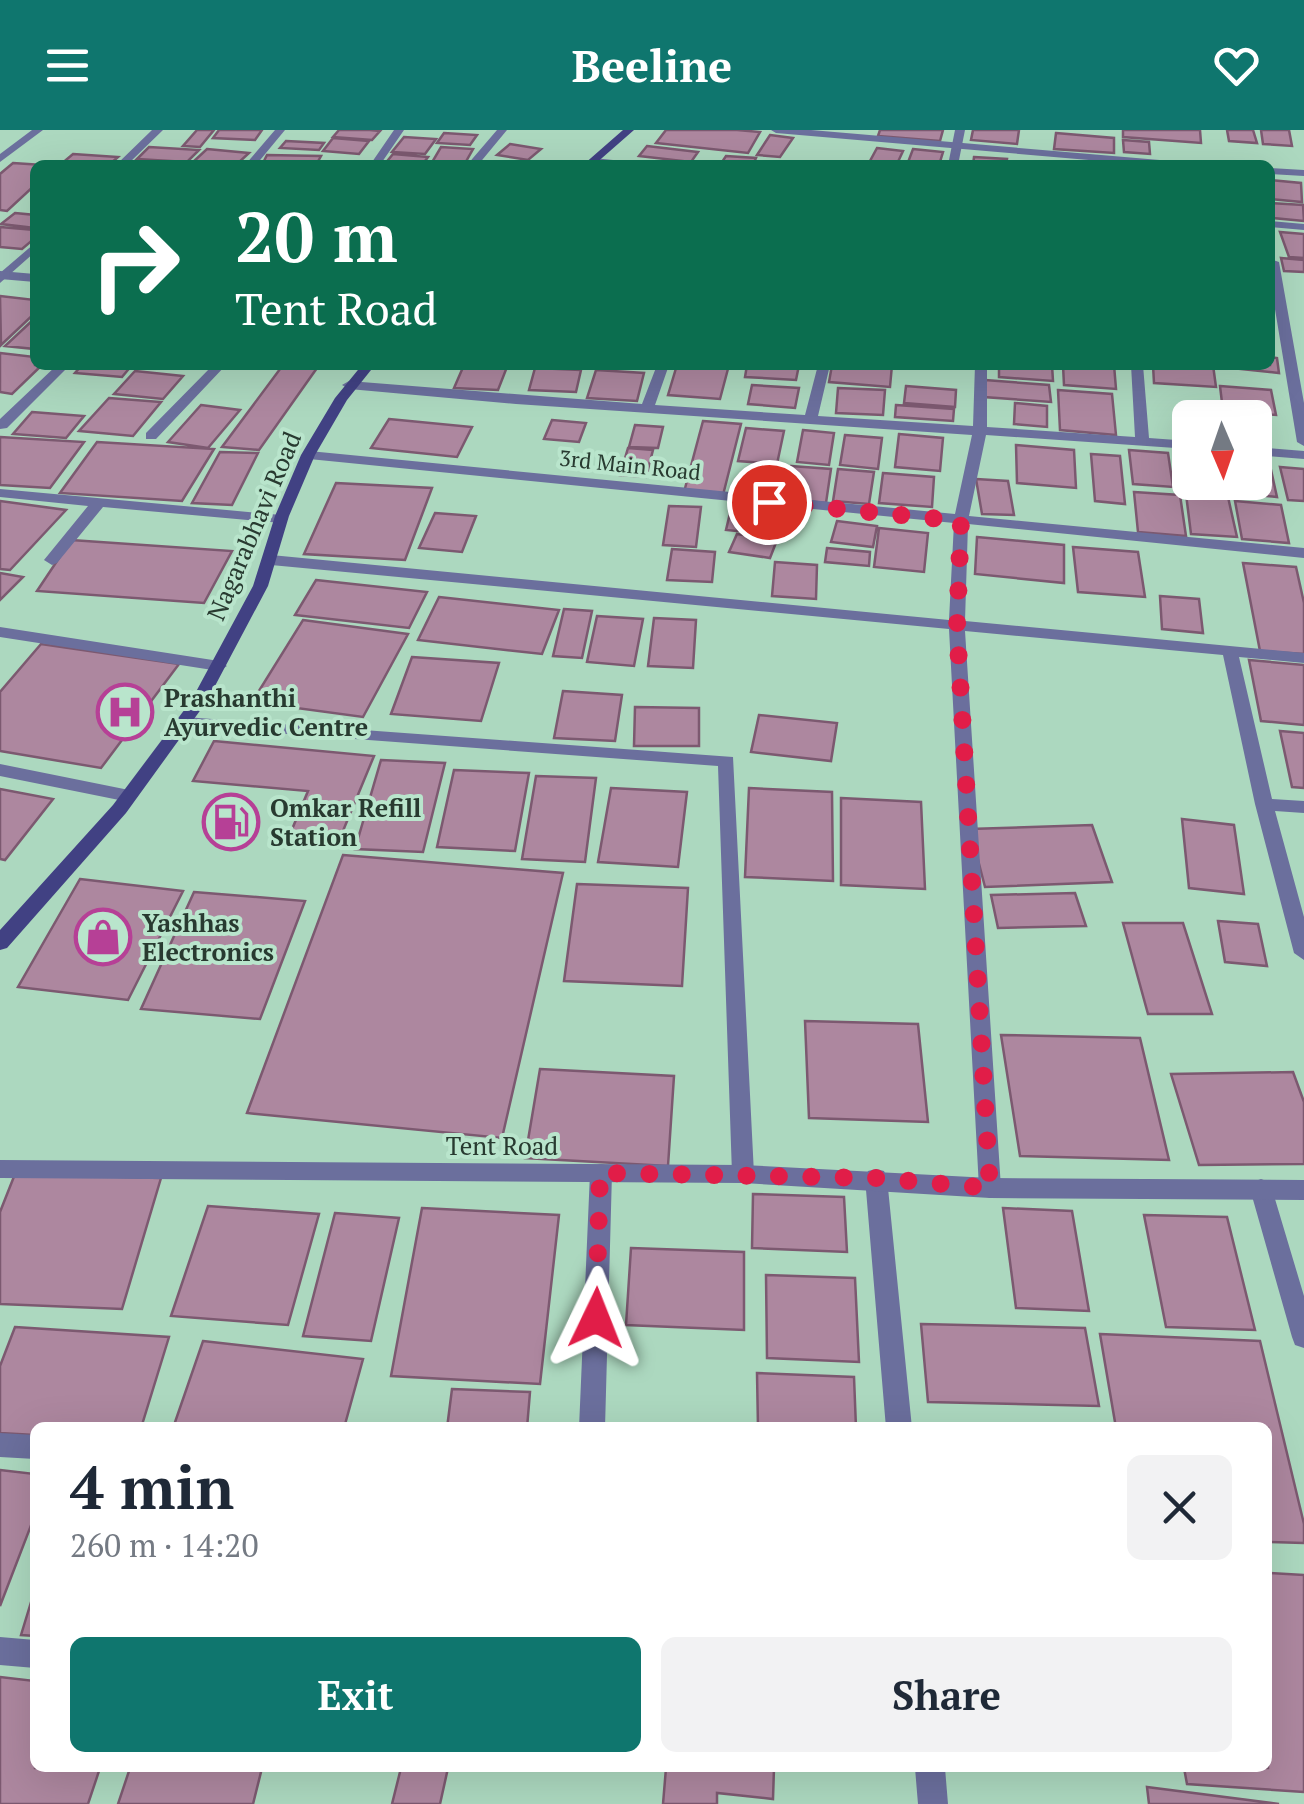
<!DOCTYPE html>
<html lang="en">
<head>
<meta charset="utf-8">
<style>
  :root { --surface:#fff; --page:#f2f2f3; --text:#1f2937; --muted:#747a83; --accent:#0f766e }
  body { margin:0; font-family:"PT Serif",serif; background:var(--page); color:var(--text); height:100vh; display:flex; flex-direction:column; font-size:38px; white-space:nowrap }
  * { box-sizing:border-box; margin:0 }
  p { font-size:32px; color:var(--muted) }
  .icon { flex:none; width:55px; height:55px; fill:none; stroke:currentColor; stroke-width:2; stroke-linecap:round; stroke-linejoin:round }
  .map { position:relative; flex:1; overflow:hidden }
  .side { position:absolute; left:30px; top:1292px; width:1242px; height:350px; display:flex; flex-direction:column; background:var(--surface); border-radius:15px; box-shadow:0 10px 40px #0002 }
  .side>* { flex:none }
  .guide { position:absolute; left:30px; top:30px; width:1245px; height:210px; border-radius:15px; box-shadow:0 10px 40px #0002; background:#0b6e4f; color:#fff; overflow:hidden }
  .needle { width:65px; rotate:178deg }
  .fabs { position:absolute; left:1172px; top:270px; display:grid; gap:20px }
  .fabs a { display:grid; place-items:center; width:100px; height:100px; border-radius:15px; background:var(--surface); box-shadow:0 10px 40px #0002; font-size:50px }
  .pin { position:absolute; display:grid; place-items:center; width:85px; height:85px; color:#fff; margin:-42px; border:5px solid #fff; border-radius:50%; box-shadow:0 2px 10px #0007 }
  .me { position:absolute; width:110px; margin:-55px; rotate:2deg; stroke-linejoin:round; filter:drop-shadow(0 0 8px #0008) }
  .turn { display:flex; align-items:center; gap:35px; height:210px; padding:0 40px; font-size:45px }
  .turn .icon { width:130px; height:130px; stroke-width:2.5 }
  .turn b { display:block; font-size:70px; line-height:85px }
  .round { display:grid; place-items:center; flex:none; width:105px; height:105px; border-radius:15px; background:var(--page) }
  .head { display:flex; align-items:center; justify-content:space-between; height:170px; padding:0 40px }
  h1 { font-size:60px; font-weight:700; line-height:75px }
  .button { display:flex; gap:20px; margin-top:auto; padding:20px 40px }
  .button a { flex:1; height:115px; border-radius:15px; background:var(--accent); color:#fff; font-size:40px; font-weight:700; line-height:115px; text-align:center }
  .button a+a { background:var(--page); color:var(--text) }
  header { display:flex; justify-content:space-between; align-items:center; height:130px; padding:0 40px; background:var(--accent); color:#fff; font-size:45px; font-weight:700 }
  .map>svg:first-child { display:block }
</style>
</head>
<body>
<header><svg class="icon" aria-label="menu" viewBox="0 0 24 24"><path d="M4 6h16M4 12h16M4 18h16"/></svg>Beeline<svg class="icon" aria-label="heart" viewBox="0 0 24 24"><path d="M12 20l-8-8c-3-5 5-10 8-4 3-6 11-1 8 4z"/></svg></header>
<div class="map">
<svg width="1304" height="1674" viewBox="0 0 1304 1674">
  <rect width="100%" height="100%" fill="#acd8bf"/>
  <path fill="#ad879f" stroke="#7c5970" stroke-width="2.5" d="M197 0H214L200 17 183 16Z
    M219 0H262L255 10 213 8Z
    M339 0H370L380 1 372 10 333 7Z
    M666 0H737L760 2 748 23 656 13Z
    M880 0H943L940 11 878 6Z
    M973 0H1019L1017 14 971 10Z
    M1123 0H1200L1201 13 1123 7Z
    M1227 0H1253L1257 13 1229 11Z
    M1261 0H1289L1292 16 1263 14Z
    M444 3 477 5 470 15 437 13Z
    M1056 3 1114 8V23L1054 19Z
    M770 5 793 8 780 27 757 25Z
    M404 7 436 9 425 24 392 22Z
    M333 8 369 11 359 24 323 21Z
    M1123 10 1149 12 1150 24 1124 22Z
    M286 11 324 13 319 20 280 18Z
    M510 14 541 19 528 30 497 25Z
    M647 16 698 22 691 32 639 26Z
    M149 17 199 20 187 32 137 29Z
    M441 17 473 19 464 35 431 34Z
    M877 18 903 21 897 34 870 31Z
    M207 19 249 23 236 35 193 32Z
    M913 19 943 22 939 35H907Z
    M73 24 118 27 109 35H60Z
    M393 24 428 27 422 35H384Z
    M267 25 321 26 316 35H262Z
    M726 26 756 28 753 35H720Z
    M974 27 1007 29 1006 35H973Z
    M13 33 43 35H35V55L7 81 0 80V44Z
    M1270 50 1301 53 1302 72 1270 69Z
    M1270 73 1303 75 1304 91 1273 88Z
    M15 83 35 85V98L1 94Z
    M0 97 35 100V108L22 119 0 117Z
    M1280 102 1304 104V128L1289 127Z
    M1281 128 1304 130V142L1284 141Z
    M0 166 35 170V183L1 215Z
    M35 188V219L5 216Z
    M0 223 35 227V235H42L12 264 0 262Z
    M1270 227 1277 228 1279 243 1222 237 1270 235Z
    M82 235H132L122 247 75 243Z
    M283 235 317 238 259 320 222 317Z
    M464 235H471L507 237 498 260 454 258Z
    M677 235H729L720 269 668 265Z
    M747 235H799L796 250 745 247Z
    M832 235H892L890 257 829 252Z
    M999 235H1052L1053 251 999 247Z
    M1063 235H1114L1116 259 1064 255Z
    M1153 235H1213L1216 257 1154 253Z
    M535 238 581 240 576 262 529 260Z
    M596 240 644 243 637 271 587 268Z
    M135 241 183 246 163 269 114 264Z
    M985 250 1049 255 1051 272 984 267Z
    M752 255 799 258 795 278 748 274Z
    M906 256 956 260 955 277 904 273Z
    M1220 256 1271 260 1276 285 1223 281Z
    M838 258 885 260 883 285 836 283Z
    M1058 260 1112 264 1116 305 1060 300Z
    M109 268 161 272 133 306 79 301Z
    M1015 273 1047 276V297L1014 294Z
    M201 275 240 280 208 318 168 312Z
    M896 275 954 279 953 291 895 287Z
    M32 282 84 286 66 308 13 304Z
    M389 289 472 297 457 327 371 318Z
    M552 290 586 293 579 312 544 309Z
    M703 291 741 294 723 365 684 362Z
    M635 295 663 297 658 318 629 317Z
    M746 298 784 301 777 334 738 331Z
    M803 300 834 303 829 335 797 332Z
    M899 304 943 308 940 341 895 337Z
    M845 305 882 308 878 339 840 335Z
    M0 307 84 312 50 358 0 355Z
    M97 312 214 319 182 371 60 363Z
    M1016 315 1074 320 1076 358 1017 353Z
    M628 318 653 320 646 347 620 345Z
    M1129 320 1168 323 1173 357 1133 354Z
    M220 322 258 323 232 375 192 373Z
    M1091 324 1120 326 1125 374 1095 371Z
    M1182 325H1190V352H1226L1227 363 1187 360Z
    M1255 330 1269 331 1277 367 1244 364 1242 352H1255Z
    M791 336 831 339 826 373 785 369Z
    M1280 337 1304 339V371L1288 370Z
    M838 339 874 342 869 374 833 371Z
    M883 343 934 347 932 377 879 373Z
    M976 349 1008 351 1014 385 982 384Z
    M336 353 432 358 405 430 304 424Z
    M1134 362 1180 365 1186 406 1138 402Z
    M1186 364 1228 367 1237 407 1191 404Z
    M0 371 66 380 10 440 0 439Z
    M1235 371 1281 375 1289 413 1242 409Z
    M669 376 701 377 696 417 663 415Z
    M731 379 781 384 776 405 726 400Z
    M435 383 476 386 462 422 419 418Z
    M837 391 877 396 873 417 831 412Z
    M879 398 928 403 924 442 874 437Z
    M737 404 777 410 770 428 729 422Z
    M977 407 1064 415V453L975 444Z
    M71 410 232 421 204 473 37 461Z
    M1073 417 1138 422 1145 467 1078 462Z
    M827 418 870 422 869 436 825 432Z
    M672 419 715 422 712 452 667 450Z
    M775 432 817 435 816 469 772 466Z
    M1243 433 1296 437 1304 473V524L1260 521Z
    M0 443 23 447 0 470Z
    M316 450 427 462 409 498 295 485Z
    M1160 466 1199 469 1203 503 1162 499Z
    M439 467 559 480 542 524 418 510Z
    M564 479 592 481 582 528 553 526Z
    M597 486 643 489 634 536 587 532Z
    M654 488 696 490 693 538 648 536Z
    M303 490 408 504 363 587 252 572Z
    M41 514 179 534 101 638 0 621V562Z
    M412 527 499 533 481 591 391 584Z
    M1249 530 1304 535V595L1261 591Z
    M563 561 622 565 615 611 554 608Z
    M635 577 699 578V616H634Z
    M759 585 837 593 831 631 751 622Z
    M1280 601 1304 603V658L1292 657Z
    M214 611 374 626 338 713 288 709 308 661 193 651Z
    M381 630 445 633 423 722 355 719Z
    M454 640 529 643 515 721 437 717Z
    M536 646 596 648 585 732 522 729Z
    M611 658 687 662 678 737 598 732Z
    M749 658 832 662 833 751 745 747Z
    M0 659 53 669 5 730 0 729Z
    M841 668 921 672 925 759 841 755Z
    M1182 689 1234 695 1244 764 1189 758Z
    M1092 695 1112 752 985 757 970 699Z
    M343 725 563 743 502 1008 247 983Z
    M80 749 183 761 128 870 18 857Z
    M577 754 688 758 682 856 564 851Z
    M194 762 305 771 260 889 141 879Z
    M1075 763 1086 796 998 798 991 765Z
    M1218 791 1258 794 1267 836 1225 832Z
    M1123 793H1183L1212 884H1148Z
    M805 891 918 894 928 992 809 988Z
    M1001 905 1140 908 1169 1030 1020 1026Z
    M540 939 674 946 668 1036 525 1028Z
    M1293 942 1304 972V1034L1199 1035 1171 944Z
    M15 1044 161 1048 122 1179 0 1174V1082Z
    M753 1064 844 1067 847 1122 752 1118Z
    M208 1076 319 1084 288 1195 171 1186Z
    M422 1078 559 1085 540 1254 391 1246Z
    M1003 1078 1072 1081 1089 1181 1016 1178Z
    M335 1083 399 1088 371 1211 303 1206Z
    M1144 1085 1227 1087 1255 1200 1166 1197Z
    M631 1118 744 1122V1200L626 1195Z
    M766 1145 855 1148 859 1232 767 1228Z
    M921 1194 1085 1198 1099 1276 928 1272Z
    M15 1197 169 1207 141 1298H35V1305L0 1303V1236Z
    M1100 1204 1260 1211 1304 1394V1413L1268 1412V1298H1116Z
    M203 1211 363 1229 344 1298H173Z
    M757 1243 854 1247 856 1298H758Z
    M452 1259 530 1262 527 1298H447Z
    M0 1340 35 1344V1385L0 1476Z
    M1268 1443 1304 1445V1662L1187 1654 1184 1638H1268Z
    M35 1459V1506L21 1505Z
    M0 1547 35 1551V1638H100L88 1674H0Z
    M130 1638H262L253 1674H118Z
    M401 1638H448L440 1674H392Z
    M666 1638H774L773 1669 717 1663V1674H663Z
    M1147 1657 1279 1674H1149Z"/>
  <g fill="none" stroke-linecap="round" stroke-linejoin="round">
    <path fill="#6b6f9d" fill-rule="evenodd" d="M0 1303 35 1305V1329L0 1327Z"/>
    <path fill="#6b6f9d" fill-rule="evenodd" d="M32 0H43L0 32V24Z
      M152 0H163L127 35H116Z
      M275 0H285L256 35H245Z
      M394 0H404L380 35H370Z
      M497 0H507L478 35H467Z
      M955 0H965L958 35H948Z
      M593 28 633 32 638 35 589 33 588 31Z
      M1270 91 1304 94V100L1270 97Z
      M35 113V122L0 153V143Z
      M1270 129 1279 132 1304 273V316L1297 312 1270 149Z
      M57 235H70L7 298 0 299V289Z
      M213 235H226L156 309H146V303Z
      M657 235H669L655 275 805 285 818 235H830L818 286 973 296 975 235H987V297L1135 307 1131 235H1143L1149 308 1190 311V319L986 305 969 386 1304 418V428L968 394 965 491 1304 523V533L1239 527 1272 669 1304 671V683L1275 681 1304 787V830L1294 823 1255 674 1223 525 965 501 1001 1058 998 1065 990 1068 982 1065 979 1058 949 499 271 435 263 430 271 425 949 490 954 393 309 329 302 325 309 321 955 384 972 305 516 274 349 259 342 255 349 251 642 274Z
      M1255 317 1304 321V329L1255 325Z
      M0 359 281 385 288 389 281 393 103 377 57 433 52 435 44 430 88 376 0 367Z
      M0 497 219 531 227 536 219 541 0 507Z
      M185 587 733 627 754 1044 751 1051 743 1053 735 1051 732 1044 718 636 179 596 176 592 179 588Z
      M0 634 129 660 138 666 129 672 0 646Z
      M601 1034 609 1036 612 1043 605 1298H579L590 1043 593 1036Z
      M876 1039 884 1041 887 1048 912 1298H886L865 1048 868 1041Z
      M1261 1049 1269 1052 1272 1059 1304 1166V1218L1295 1215 1292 1207 1250 1059 1253 1052Z
      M0 1507 35 1510V1538L0 1535Z
      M915 1638H945L948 1674H918Z"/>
    <path fill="#6b6f9d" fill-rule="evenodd" d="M771 0H811L1183 32 1188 35H1147L776 3Z
      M1270 38 1304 40V46L1270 44Z
      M0 141 35 144V152L0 149Z
      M0 1030 743 1035 990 1048 1304 1050V1070L990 1068 743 1053 0 1048Z"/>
    <path fill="#414183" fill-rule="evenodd" d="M623 0H634L594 35H583Z
      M362 235H375L347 270 315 325 289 386 268 456 207 571 126 683 7 818 0 820V800L113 675 191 571 253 456 275 386 301 325 335 268Z"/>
  </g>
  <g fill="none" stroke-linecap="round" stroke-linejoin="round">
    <path stroke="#e11d48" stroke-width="18" stroke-dasharray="0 32.4" d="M596 1188 600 1043 876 1048 990 1058 957 498 961 391 769 372"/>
  </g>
  <defs>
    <g id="hospital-ring" transform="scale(2.875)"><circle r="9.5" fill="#b9e5cc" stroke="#b64096" stroke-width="1.5"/><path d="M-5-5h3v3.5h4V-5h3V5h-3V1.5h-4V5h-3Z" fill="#b64096"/></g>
    <g id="fuel-ring" transform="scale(2.875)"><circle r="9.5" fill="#b9e5cc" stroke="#b64096" stroke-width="1.5"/><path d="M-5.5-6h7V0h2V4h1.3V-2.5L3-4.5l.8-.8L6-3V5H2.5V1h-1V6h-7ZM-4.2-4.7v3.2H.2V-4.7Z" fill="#b64096"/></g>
    <g id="shop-ring" transform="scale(2.875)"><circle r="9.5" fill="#b9e5cc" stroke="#b64096" stroke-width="1.5"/><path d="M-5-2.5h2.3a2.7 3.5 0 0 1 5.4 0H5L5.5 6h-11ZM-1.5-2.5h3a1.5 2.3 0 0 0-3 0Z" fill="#b64096"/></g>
  </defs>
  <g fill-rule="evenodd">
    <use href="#hospital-ring" x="125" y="582"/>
    <use href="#fuel-ring" x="231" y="692"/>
    <use href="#shop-ring" x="103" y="807"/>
  </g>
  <g text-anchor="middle" stroke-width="8" stroke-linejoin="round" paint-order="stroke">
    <g font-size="22" fill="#283a30" stroke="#b9e5cc">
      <text transform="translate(630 335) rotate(6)" y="8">3rd Main Road</text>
    </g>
    <g font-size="25" fill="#283a30" stroke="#b9e5cc">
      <text transform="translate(254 396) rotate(-67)" y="9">Nagarabhavi Road</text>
      <text x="502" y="1025">Tent Road</text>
    </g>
    <g font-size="25" font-weight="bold" fill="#283a30" stroke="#b9e5cc" text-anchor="start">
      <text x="164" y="577">Prashanthi<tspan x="164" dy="29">Ayurvedic Centre</tspan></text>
      <text x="270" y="687">Omkar Refill<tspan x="270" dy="29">Station</tspan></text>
      <text x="142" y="802">Yashhas<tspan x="142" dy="29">Electronics</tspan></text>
    </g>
  </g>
</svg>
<div class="fabs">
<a><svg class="needle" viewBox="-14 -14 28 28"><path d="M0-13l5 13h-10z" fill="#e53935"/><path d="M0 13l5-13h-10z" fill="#747a83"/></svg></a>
</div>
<div class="pin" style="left:769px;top:372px;background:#d93025"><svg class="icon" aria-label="arrive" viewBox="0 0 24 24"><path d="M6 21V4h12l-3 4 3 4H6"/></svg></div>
<svg class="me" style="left:596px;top:1188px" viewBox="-20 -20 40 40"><path d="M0-17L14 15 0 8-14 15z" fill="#e11d48" stroke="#fff" stroke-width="4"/></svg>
<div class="guide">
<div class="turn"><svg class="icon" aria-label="right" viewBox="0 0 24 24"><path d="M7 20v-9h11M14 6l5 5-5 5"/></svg><div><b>20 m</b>Tent Road</div></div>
</div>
<section class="side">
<div class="head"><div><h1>4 min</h1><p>260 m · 14:20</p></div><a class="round"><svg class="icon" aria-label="close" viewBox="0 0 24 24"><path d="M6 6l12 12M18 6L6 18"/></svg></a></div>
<div class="button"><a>Exit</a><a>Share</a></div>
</section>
</div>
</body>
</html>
